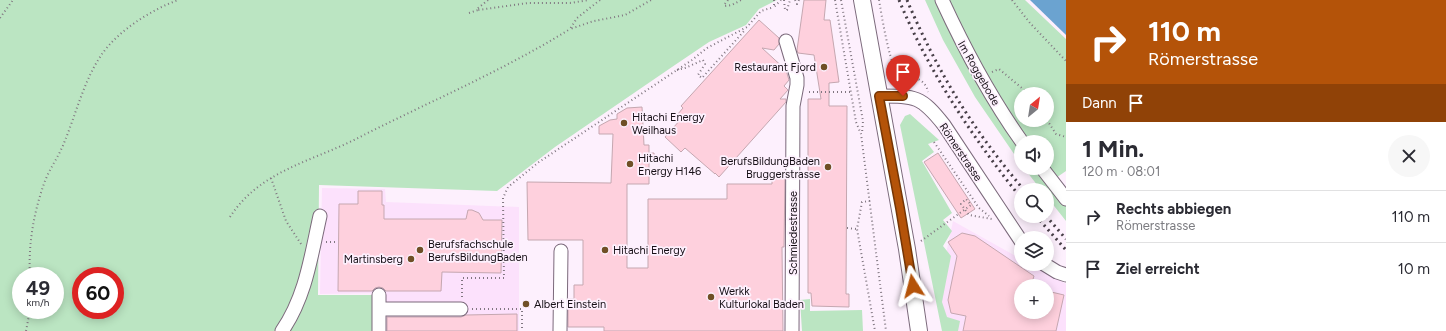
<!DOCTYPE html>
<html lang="de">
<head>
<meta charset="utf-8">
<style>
  :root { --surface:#fff; --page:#f7f7f7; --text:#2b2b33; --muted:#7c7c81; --line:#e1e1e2 }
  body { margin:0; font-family:Figtree,sans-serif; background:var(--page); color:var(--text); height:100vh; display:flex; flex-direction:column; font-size:15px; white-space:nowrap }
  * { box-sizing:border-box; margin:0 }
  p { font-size:13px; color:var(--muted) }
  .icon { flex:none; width:22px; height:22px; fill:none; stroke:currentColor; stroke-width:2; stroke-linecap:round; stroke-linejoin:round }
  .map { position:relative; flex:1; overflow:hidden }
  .side { display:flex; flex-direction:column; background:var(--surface); width:380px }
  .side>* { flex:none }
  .top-card { background:#b45309; color:#fff; overflow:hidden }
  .needle { width:26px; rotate:30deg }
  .fabs { position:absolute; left:1014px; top:87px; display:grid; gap:8px }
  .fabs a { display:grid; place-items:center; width:40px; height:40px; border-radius:50%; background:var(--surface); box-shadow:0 2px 10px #0003; font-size:20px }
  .speed { position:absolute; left:12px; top:267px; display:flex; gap:8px; font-size:20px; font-weight:700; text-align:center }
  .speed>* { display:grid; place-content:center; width:52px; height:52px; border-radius:50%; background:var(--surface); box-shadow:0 2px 10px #0003; line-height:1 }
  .speed small { font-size:10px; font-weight:400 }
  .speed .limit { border:6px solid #d22; background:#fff; color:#111 }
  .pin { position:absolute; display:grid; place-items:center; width:34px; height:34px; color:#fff; margin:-41px -17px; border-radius:50% 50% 50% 0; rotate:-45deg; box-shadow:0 0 4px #0007 }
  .pin .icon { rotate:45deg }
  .me { position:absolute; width:44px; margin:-22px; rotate:351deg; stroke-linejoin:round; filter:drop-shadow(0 0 3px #0008) }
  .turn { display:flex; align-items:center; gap:14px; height:84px; padding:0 16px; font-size:18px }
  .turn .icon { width:52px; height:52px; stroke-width:2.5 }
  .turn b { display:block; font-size:28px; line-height:34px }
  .then { display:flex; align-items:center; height:38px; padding:0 16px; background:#0003; gap:8px; font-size:15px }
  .round { display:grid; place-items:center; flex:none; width:42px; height:42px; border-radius:21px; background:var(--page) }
  .overview { display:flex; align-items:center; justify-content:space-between; height:68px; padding:0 16px }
  h1 { font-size:24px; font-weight:700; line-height:30px }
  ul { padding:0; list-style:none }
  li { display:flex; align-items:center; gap:12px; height:52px; padding:0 16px; border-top:1px solid var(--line) }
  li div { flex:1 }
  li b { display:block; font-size:15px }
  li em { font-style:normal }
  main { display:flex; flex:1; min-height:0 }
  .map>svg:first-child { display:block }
</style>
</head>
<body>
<main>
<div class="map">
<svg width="1066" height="331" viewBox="0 0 1066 331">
  <rect width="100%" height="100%" fill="#fdf0fd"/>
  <path fill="#fce1fc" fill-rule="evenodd" d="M322 188 385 189 386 202 519 207V331H384V293L320 294Z
    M953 221 1021 259V264H1030L1066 284V331H944L939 286ZM1021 286H1047V312H1021Z"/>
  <path fill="#bbe5c2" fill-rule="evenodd" d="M0 0H777L759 9 746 25 709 42 672 67 555 147 497 191 319 185 318 295H379V331H0ZM21 276H55V310H21ZM81 276H115V310H81Z
    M925 0H1025L1066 39V171L1050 182 1066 205V221L1047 197V190H1041L1024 168H1047V142H1021V164L975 97 943 40ZM1021 94H1047V120H1021Z
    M910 114 939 140 928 144 934 152 922 161 952 213 943 220 952 231 943 246 951 256 942 302 947 317 960 321 958 331H942L900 125 905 116Z
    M810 299V311L862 310 863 331H802L800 300Z"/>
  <path fill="#6ba3d0" d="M1030 0H1066V35Z"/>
  <path fill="#fed0dd" stroke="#c5a7b0" d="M804 0H826L824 20H830L839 82 829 83V106H847L846 294H849V307L812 306 811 293H808V99H821L814 55 798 53 797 50Z
    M759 20 779 38V44L774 50 762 48 786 70 789 80 784 86 788 90 780 99H786V102L719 177 715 173V174L685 148 681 152 665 137 681 119 677 115 683 108 681 106Z
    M642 107 644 145H649V153H654L655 162H649V184H627V268H648V199H727V184H772V178H785L784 247H782L783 331H604V327H568V299H574V285H583V240H528L527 182 611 183 613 134H599V126L610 120 617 119V114L627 108Z
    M938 153 975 209 961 218 924 162Z
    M358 191H382V205H384V219H466L468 210H472L479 213 483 220H502L501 273 442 272 441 291H386L383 288 379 287 375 288 372 291H338L339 204H358Z
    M962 233 975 236 1034 276 1031 286H1021V312H1047V291L1064 295 1056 331H963L966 316 951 313 948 300 957 256 948 242Z
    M517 314V331H387V317H461L466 315Z"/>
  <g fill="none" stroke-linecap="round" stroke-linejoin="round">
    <g stroke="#7b697b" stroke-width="15">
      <path id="minor" d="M942 0C965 50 990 97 1022 142
        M786 41 797 78V85L793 106 792 331
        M879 96C916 96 921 96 944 125L1021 241
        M1042 168 1066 199
        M1044 264 1057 272 1066 275
        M379 295V331
        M379 309H461
        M282 331C306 296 311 256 320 216
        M560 331 561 251"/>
    </g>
    <g stroke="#7b697b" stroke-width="18">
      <path id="major" d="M862 0 907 249 919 331"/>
    </g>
    <path stroke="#817781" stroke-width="2" stroke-dasharray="1 3" stroke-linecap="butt" d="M488 0 477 9 478 10 528 3H570L589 0
      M600 0 577 18 570 29 594 21 625 15 651 0
      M728 0 724 5 725 6 732 5 741 0
      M774 0V7L781 0
      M784 0 785 10H787L790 0
      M795 0 797 4 799 0
      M835 0 856 122 861 134 886 331
      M841 0 863 121 862 133
      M879 0C881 12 889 60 895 67 904 77 925 75 928 92
      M1012 0 1030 23 1066 61
      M469 13 478 10
      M0 18 13 0
      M677 70 685 68 703 60 705 64 698 75 702 78 745 30
      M992 72 999 69 1029 94
      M809 92H851
      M1047 120 1056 134 1066 137
      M934 142 979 208 989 216
      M271 178 286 221 301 244
      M870 201 862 202 857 229 875 331
      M230 217C259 172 309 162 354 140 426 103 501 72 570 29
      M847 228 857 229
      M921 241 971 205 966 199 961 204 969 215 992 219
      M326 242H335
      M30 276C28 244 34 211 45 181 50 168 59 156 64 143 76 114 84 80 102 54 119 30 151 10 178 0
      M462 297V278H504L503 198 508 187 539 162 692 60 707 48 747 27 761 11 774 7
      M472 309H522V331
      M26 331 30 310"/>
    <use href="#minor" stroke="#fff" stroke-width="13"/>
    <use href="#major" stroke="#fff" stroke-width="16"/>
    <path stroke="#473e47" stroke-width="3" stroke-dasharray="2 4" stroke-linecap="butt" d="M899 0C929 72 972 137 1021 198
      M907 0C923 38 943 77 965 111 983 139 1003 165 1024 190
      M1036 216 1066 250
      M1046 216 1066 239"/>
  </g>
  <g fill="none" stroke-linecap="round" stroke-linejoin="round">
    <g stroke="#753606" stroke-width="10">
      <path id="route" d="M903 96H879L900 208 913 286"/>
    </g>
    <use href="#route" stroke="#b45309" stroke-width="7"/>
  </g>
  <g fill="#6f4f25" stroke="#fdf0fd" stroke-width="1.5">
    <circle cx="824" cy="67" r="4"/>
    <circle cx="624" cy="123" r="4"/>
    <circle cx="630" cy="164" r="4"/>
    <circle cx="828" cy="167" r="4"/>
    <circle cx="420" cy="250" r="4"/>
    <circle cx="605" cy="250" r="4"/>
    <circle cx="411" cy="259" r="4"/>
    <circle cx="711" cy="297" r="4"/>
    <circle cx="526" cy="304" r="4"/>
  </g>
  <g text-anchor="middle" stroke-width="3.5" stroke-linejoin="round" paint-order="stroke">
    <g font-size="11" fill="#160f16" stroke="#fdf0fd" text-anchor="start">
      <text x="816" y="71" text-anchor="end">Restaurant Fjord</text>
      <text x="632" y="121">Hitachi Energy<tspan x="632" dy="13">Weilhaus</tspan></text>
      <text x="638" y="162">Hitachi<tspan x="638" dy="13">Energy H146</tspan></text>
      <text x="820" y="165" text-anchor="end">BerufsBildungBaden<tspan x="820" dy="13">Bruggerstrasse</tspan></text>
      <text x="428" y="248">Berufsfachschule<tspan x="428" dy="13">BerufsBildungBaden</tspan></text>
      <text x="613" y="254">Hitachi Energy</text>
      <text x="403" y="263" text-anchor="end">Martinsberg</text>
      <text x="719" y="295">Werkk<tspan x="719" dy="13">Kulturlokal Baden</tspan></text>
      <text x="534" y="308">Albert Einstein</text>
    </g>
    <g font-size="11" fill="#160f16" stroke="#fdf0fd">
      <text transform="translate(979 73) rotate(60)" y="4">Im Roggebode</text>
      <text transform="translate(961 152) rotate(56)" y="4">Römerstrasse</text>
      <text transform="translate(793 233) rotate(-90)" y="4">Schmiedestrasse</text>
    </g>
  </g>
</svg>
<div class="fabs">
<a><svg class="needle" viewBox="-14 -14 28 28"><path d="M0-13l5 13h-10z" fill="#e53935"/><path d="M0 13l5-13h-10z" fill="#7c7c81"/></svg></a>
<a><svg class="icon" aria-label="sound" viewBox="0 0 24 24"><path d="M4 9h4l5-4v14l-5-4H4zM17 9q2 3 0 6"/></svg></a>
<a><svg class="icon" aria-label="search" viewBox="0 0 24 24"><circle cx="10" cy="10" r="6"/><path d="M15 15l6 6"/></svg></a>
<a><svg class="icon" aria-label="layers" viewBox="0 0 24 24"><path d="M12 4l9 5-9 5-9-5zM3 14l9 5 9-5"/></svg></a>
<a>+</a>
</div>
<div class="speed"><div>49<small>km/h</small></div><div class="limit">60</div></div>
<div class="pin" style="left:903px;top:96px;background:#d93025"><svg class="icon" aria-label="arrive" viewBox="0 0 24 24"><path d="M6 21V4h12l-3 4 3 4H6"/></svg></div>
<svg class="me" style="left:913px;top:286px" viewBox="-20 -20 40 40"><path d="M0-17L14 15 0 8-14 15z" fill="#b45309" stroke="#fff" stroke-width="4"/></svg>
</div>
<section class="side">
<div class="top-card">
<div class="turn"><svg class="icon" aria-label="right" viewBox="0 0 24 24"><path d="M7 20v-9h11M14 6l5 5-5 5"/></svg><div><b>110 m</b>Römerstrasse</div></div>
<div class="then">Dann<svg class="icon" aria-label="arrive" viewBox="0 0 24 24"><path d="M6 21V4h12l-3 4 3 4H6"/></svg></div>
</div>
<div class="overview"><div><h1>1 Min.</h1><p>120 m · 08:01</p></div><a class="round"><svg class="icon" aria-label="close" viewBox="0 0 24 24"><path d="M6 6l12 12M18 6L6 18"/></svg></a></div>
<ul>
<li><svg class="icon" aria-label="right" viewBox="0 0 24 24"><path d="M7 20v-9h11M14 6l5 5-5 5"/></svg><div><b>Rechts abbiegen</b><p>Römerstrasse</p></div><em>110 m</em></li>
<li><svg class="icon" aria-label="arrive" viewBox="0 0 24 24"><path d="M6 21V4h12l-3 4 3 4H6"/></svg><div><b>Ziel erreicht</b></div><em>10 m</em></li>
</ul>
</section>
</main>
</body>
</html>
